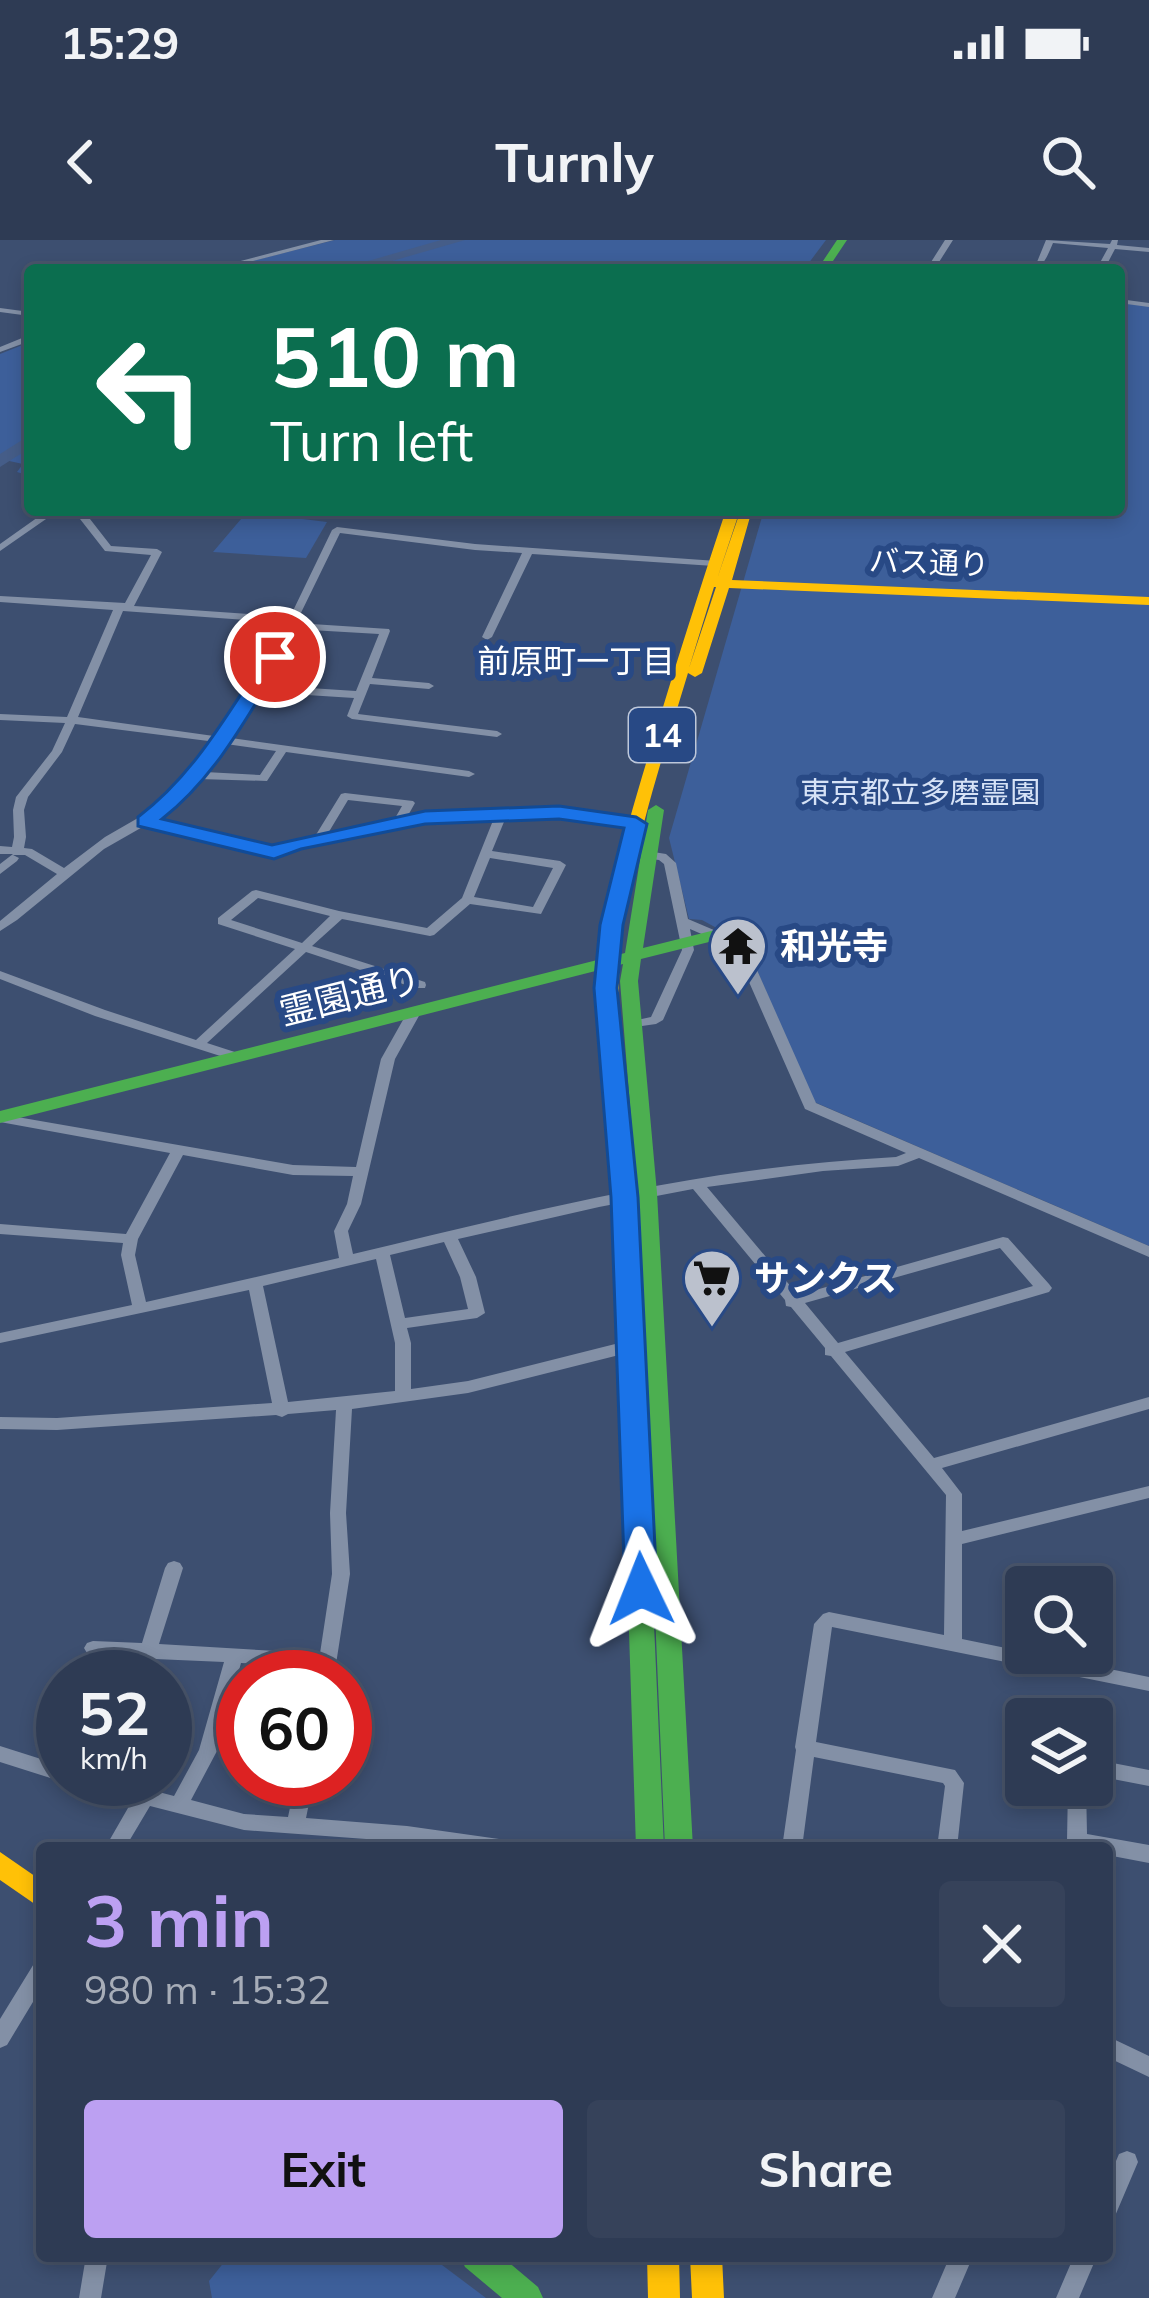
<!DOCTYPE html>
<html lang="en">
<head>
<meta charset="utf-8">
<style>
  :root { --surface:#2e3b54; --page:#36425a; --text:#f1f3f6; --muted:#a7adb8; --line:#49556b; --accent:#bca0f2 }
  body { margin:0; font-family:Mulish,"Noto Sans JP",sans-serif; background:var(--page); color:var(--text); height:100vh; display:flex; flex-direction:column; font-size:45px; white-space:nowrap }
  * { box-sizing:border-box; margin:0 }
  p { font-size:39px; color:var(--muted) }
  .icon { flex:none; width:66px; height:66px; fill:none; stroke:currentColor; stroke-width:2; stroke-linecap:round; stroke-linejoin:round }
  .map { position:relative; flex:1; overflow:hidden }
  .details { position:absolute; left:36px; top:1602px; width:1077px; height:420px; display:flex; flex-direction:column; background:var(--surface); border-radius:12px; box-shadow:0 6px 18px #0003,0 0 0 3px var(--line) }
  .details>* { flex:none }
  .top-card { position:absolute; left:24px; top:24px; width:1101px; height:252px; border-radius:12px; box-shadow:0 6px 18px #0003,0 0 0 3px var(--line); background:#0b6e4f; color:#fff; overflow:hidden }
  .tools { position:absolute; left:1005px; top:1326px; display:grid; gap:24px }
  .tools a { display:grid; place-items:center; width:108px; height:108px; border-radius:12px; background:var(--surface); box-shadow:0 6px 18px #0003,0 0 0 3px var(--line); font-size:60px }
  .speed { position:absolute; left:36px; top:1410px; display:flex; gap:24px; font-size:60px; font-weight:700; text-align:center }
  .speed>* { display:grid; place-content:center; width:156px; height:156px; border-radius:50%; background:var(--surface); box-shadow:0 6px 18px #0003,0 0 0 3px var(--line); line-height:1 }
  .speed small { font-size:30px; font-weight:400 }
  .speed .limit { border:18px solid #d22; background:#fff; color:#111 }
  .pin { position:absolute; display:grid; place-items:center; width:102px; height:102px; color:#fff; margin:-51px; border:6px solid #fff; border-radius:50%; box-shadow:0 3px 12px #0007 }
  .me { position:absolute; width:132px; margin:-66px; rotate:358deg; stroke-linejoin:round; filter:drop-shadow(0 0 9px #0008) }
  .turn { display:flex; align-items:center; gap:42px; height:252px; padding:0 48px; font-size:54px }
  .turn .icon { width:156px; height:156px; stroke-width:2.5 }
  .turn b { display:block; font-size:84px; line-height:102px }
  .round { display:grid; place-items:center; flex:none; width:126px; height:126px; border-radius:12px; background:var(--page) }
  .head { display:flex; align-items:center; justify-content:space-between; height:204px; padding:0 48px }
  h1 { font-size:72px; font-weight:700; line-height:90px; color:var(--accent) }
  .primary-button { display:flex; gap:24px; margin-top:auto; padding:24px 48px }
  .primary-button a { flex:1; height:138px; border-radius:12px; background:var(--accent); color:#111; font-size:48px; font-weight:700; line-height:138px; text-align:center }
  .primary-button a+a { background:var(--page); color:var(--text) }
  .status { display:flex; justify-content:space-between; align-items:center; height:84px; padding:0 60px; background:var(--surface); direction:ltr }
  .status svg { height:33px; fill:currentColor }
  header { display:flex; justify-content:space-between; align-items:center; height:156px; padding:0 48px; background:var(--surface); font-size:54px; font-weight:700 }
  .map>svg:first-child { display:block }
</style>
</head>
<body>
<div class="status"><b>15:29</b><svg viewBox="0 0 49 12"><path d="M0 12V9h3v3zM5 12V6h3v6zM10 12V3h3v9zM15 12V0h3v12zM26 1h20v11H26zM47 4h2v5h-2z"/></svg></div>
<header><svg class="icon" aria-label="back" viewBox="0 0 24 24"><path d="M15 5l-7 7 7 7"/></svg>Turnly<svg class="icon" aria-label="search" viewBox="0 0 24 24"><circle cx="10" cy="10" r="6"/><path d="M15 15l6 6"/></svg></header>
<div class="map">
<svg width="1149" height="2058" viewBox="0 0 1149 2058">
  <rect width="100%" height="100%" fill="#3d4f70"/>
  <path fill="#3d5f9a" d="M335 0H826L808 24 775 21 761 30H216Z
    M1119 62 1149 66V1006L812 861 746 704 702 680 689 679 669 598 764 270H1119Z
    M30 102V236L17 232 23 224 0 219V114Z
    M247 272 327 282 306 318 213 312Z
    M229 2016H430L486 2058H212L209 2041Z"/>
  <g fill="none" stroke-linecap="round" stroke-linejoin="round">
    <path fill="#455d88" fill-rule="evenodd" d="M441 0H465L361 30H337Z
      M30 195V208L0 227V214Z"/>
    <path fill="#8390a6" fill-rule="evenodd" d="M321 0H334L219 30H206Z
      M945 0H953L934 30H926Z
      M1046 0 1110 4 1112 0H1118L1117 5 1149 8V12L1115 9 1104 30H1096L1108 8 1053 3C1047 16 1044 30 1026 30L1037 22Z
      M810 23 854 28 858 30 807 27Z
      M1062 28 1075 30H1058Z
      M1119 59 1149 63V67L1119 63Z
      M0 68 30 72V76L0 72Z
      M27 96H30V101L0 112V107Z
      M48 270H59L0 311V304Z
      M73 270H83L111 306 157 309 162 312 134 366 290 377 332 290 337 287 475 304 717 321 719 323 714 326 532 314 492 397 487 400 482 397 522 313 475 310 340 293 296 383 389 389 390 391 372 438 429 443 434 446 429 449 370 444 358 474 497 491 502 494 497 497 352 479 347 476 354 458 260 452 231 498 469 531 475 534 469 537 286 512 267 541 199 539 172 567 154 580 274 608 314 598 341 554 345 553 413 561 415 563 406 579 523 569 636 581 642 584 636 587 523 575 506 577 492 611 560 621 566 625 541 674 470 664 434 695 430 696 342 679 312 706 425 742 426 745 425 748H415L306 712 207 803 241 814 243 817 241 820 236 821 95 776 0 739V731L105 770 196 800 295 709 218 684V678L252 651 256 650 339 671 427 688 462 658 494 578 398 586 274 616 146 585 104 609 17 680 0 691V681L57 634 25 615H13L19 618 17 621 0 634V624L13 614H0V606L12 607 14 597 13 570 16 557 52 511 65 483 0 480V474L67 477 113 370 0 362V356L125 363 151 315 105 311ZM123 371 287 383 262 430 221 497 78 477ZM293 389 379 394 356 451 263 445ZM75 484 216 502 199 526 164 563 105 597 64 628 32 609 24 608 26 597 24 570 28 557 62 512ZM226 504 276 511 260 535 205 532ZM348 560 402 566 394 580 327 595ZM490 618 553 628 533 667 474 657ZM258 658 330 676 302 703 231 680Z
      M647 611 666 614 676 623 688 679 742 702 749 712 816 863 1149 1006V1017L919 918 898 926 823 931 707 947 798 1055 1003 997 1008 998 1049 1044 1052 1048 1049 1052 845 1112 934 1218 1149 1157V1169L942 1228 962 1254V1291L1149 1246V1258L962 1304V1399L1149 1437V1451L832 1387 816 1502 955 1530 964 1543 957 1608H937L945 1546 943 1543 814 1517 802 1608H782L796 1510 795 1507 814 1384 823 1374 829 1372 944 1395 946 1255 831 1116 825 1115V1108L791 1067 786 1066 785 1060 693 949 599 967 458 999 476 1037 485 1073 477 1078 407 1088 411 1103V1149L468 1141 631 1100 639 1106 631 1112 468 1153 352 1169 346 1273 350 1334 334 1437H316V1434L277 1425 241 1423 217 1511 191 1560 244 1574 288 1577 296 1539H314L306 1578 407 1586 499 1599 506 1602 509 1608H443L407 1602 244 1590 150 1566 125 1608H105L132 1561 77 1547 70 1545 68 1540 63 1542 0 1522V1506L63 1526V1539H109L174 1556 199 1510 224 1422 155 1419 149 1437H131L137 1418 93 1415 87 1413 84 1408 87 1403 93 1401 142 1403 165 1328 168 1323 174 1321 180 1323 183 1328 159 1404 277 1411 319 1420 332 1334 330 1273 336 1170 288 1174 282 1177 276 1175 57 1190 0 1189V1177L57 1178 272 1163 249 1050 0 1103V1093L132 1065 121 1015 123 1003 0 994V984L126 994 170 913 0 882V874L293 925 356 927 381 819 408 771H418L420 774 395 819 361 964 348 991 353 1014C483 983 616 949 749 931 798 924 847 920 896 917L906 913 805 869 734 708 690 689 694 710 663 780 656 784 628 788 626 785 628 782 651 777 682 710 664 624 659 620 643 618 641 615ZM183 915 293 935 353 936 347 964 334 991 339 1018 146 1062 135 1015 138 999ZM444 1002 460 1037 468 1069 405 1078 390 1015ZM1000 1008 1033 1046 838 1103 805 1063ZM376 1019 395 1103V1151L288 1162 263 1046Z
      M1092 1519 1149 1530V1546L1092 1535Z
      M1068 1545H1086L1087 1594 1149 1605V1623L1107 1615V1608L1070 1607 1067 1601Z
      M42 1720V1747L7 1805 0 1808V1779L35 1722Z
      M1107 1796 1149 1816V1837L1107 1817Z
      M1127 1911 1135 1914 1138 1922 1115 1976 1107 1979V1942L1119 1914Z
      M86 2016H108L101 2058H79Z
      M950 2016H973L955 2058H932Z
      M1074 2016H1097L1079 2058H1056Z"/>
    <path fill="#4caf50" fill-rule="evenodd" d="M837 0H847L827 30H817Z
      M656 565 664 570 643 708 715 690 724 695 721 699 641 719 638 741 657 953 693 1608H665L637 953 620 741 623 724 0 883V871L625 713 648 570Z
      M610 764 619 769 635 957 664 1608H636L615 957 601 769Z
      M460 2016H501L538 2047 543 2058H502L465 2027Z"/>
    <path fill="#ffc107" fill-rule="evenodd" d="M726 270H740L717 339 740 272 752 270 732 340 1149 357V365L729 348 702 433 695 437 688 433C655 543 616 653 619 769L610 774 601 769C599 678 625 593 651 507 675 426 700 348 726 270ZM714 347H716L689 428Z
      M0 1612 42 1641V1669L0 1640Z
      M647 2016H679L680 2058H648Z
      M690 2016H722L724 2058H692Z"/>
  </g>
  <path fill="#1a73e8" stroke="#114b97" stroke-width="3" d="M268 413 284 417C249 474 216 537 162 579L272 605 425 571 559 566 636 577 647 584 623 685 617 748 638 957 657 1349 652 1358 641 1362 630 1358 625 1349 611 957 594 748 600 685 624 588 559 579 425 584 301 609 274 619 138 586V577C196 533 228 472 268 413Z"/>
  <defs>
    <g id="temple-pin" transform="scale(3)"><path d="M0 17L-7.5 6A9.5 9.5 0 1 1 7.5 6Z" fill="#bbc1cd" stroke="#284985"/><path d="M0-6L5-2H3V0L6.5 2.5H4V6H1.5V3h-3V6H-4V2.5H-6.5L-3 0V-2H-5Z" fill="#111"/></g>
    <g id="supermarket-pin" transform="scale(3)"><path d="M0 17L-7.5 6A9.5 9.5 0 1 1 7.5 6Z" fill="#bbc1cd" stroke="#284985"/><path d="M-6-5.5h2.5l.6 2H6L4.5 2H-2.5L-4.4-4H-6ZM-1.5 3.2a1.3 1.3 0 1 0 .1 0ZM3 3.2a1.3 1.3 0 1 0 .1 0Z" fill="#111"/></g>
  </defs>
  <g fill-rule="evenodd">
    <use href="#temple-pin" x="738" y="706"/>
    <use href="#supermarket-pin" x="712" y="1038"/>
  </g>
  <g text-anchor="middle" stroke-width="12" stroke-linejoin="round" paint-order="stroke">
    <g font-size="30" fill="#fff" stroke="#284985">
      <text transform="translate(929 323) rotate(2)" y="10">バス通り</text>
    </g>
    <g font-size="30" fill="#d6e2f6" stroke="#284985">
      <text x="920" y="563">東京都立多磨霊園</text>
    </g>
    <g font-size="33" fill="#fff" stroke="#284985">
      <text x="576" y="433">前原町一丁目</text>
    </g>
    <rect fill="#284985" stroke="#bec8da" stroke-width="3" x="629" y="468" width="66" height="54" rx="9"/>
    <g font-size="33" font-weight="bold" fill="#fff">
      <text x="662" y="507">14</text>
    </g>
    <g font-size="36" font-weight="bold" fill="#fff" stroke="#284985" text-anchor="start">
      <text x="780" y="719">和光寺</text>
      <text x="754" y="1051">サンクス</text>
    </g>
    <g font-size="36" fill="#fff" stroke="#284985">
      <text transform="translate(350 755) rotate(-14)" y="13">霊園通り</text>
    </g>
  </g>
</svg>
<div class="tools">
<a><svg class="icon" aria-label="search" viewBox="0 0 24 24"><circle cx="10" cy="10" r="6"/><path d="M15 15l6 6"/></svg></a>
<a><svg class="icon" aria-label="layers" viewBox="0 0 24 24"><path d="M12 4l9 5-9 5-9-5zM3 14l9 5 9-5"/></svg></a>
</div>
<div class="speed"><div>52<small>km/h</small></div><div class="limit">60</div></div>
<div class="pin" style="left:275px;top:417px;background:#d93025"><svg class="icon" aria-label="arrive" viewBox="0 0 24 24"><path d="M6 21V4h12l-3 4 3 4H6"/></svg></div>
<svg class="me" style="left:641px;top:1349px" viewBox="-20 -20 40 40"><path d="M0-17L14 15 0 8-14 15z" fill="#1a73e8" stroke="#fff" stroke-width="4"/></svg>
<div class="top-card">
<div class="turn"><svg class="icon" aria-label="left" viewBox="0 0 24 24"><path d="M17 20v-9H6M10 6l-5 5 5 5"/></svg><div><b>510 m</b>Turn left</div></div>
</div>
<section class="details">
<div class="head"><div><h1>3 min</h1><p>980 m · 15:32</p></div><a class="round"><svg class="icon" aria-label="close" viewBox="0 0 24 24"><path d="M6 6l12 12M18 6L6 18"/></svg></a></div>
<div class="primary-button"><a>Exit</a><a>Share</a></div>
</section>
</div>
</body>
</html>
